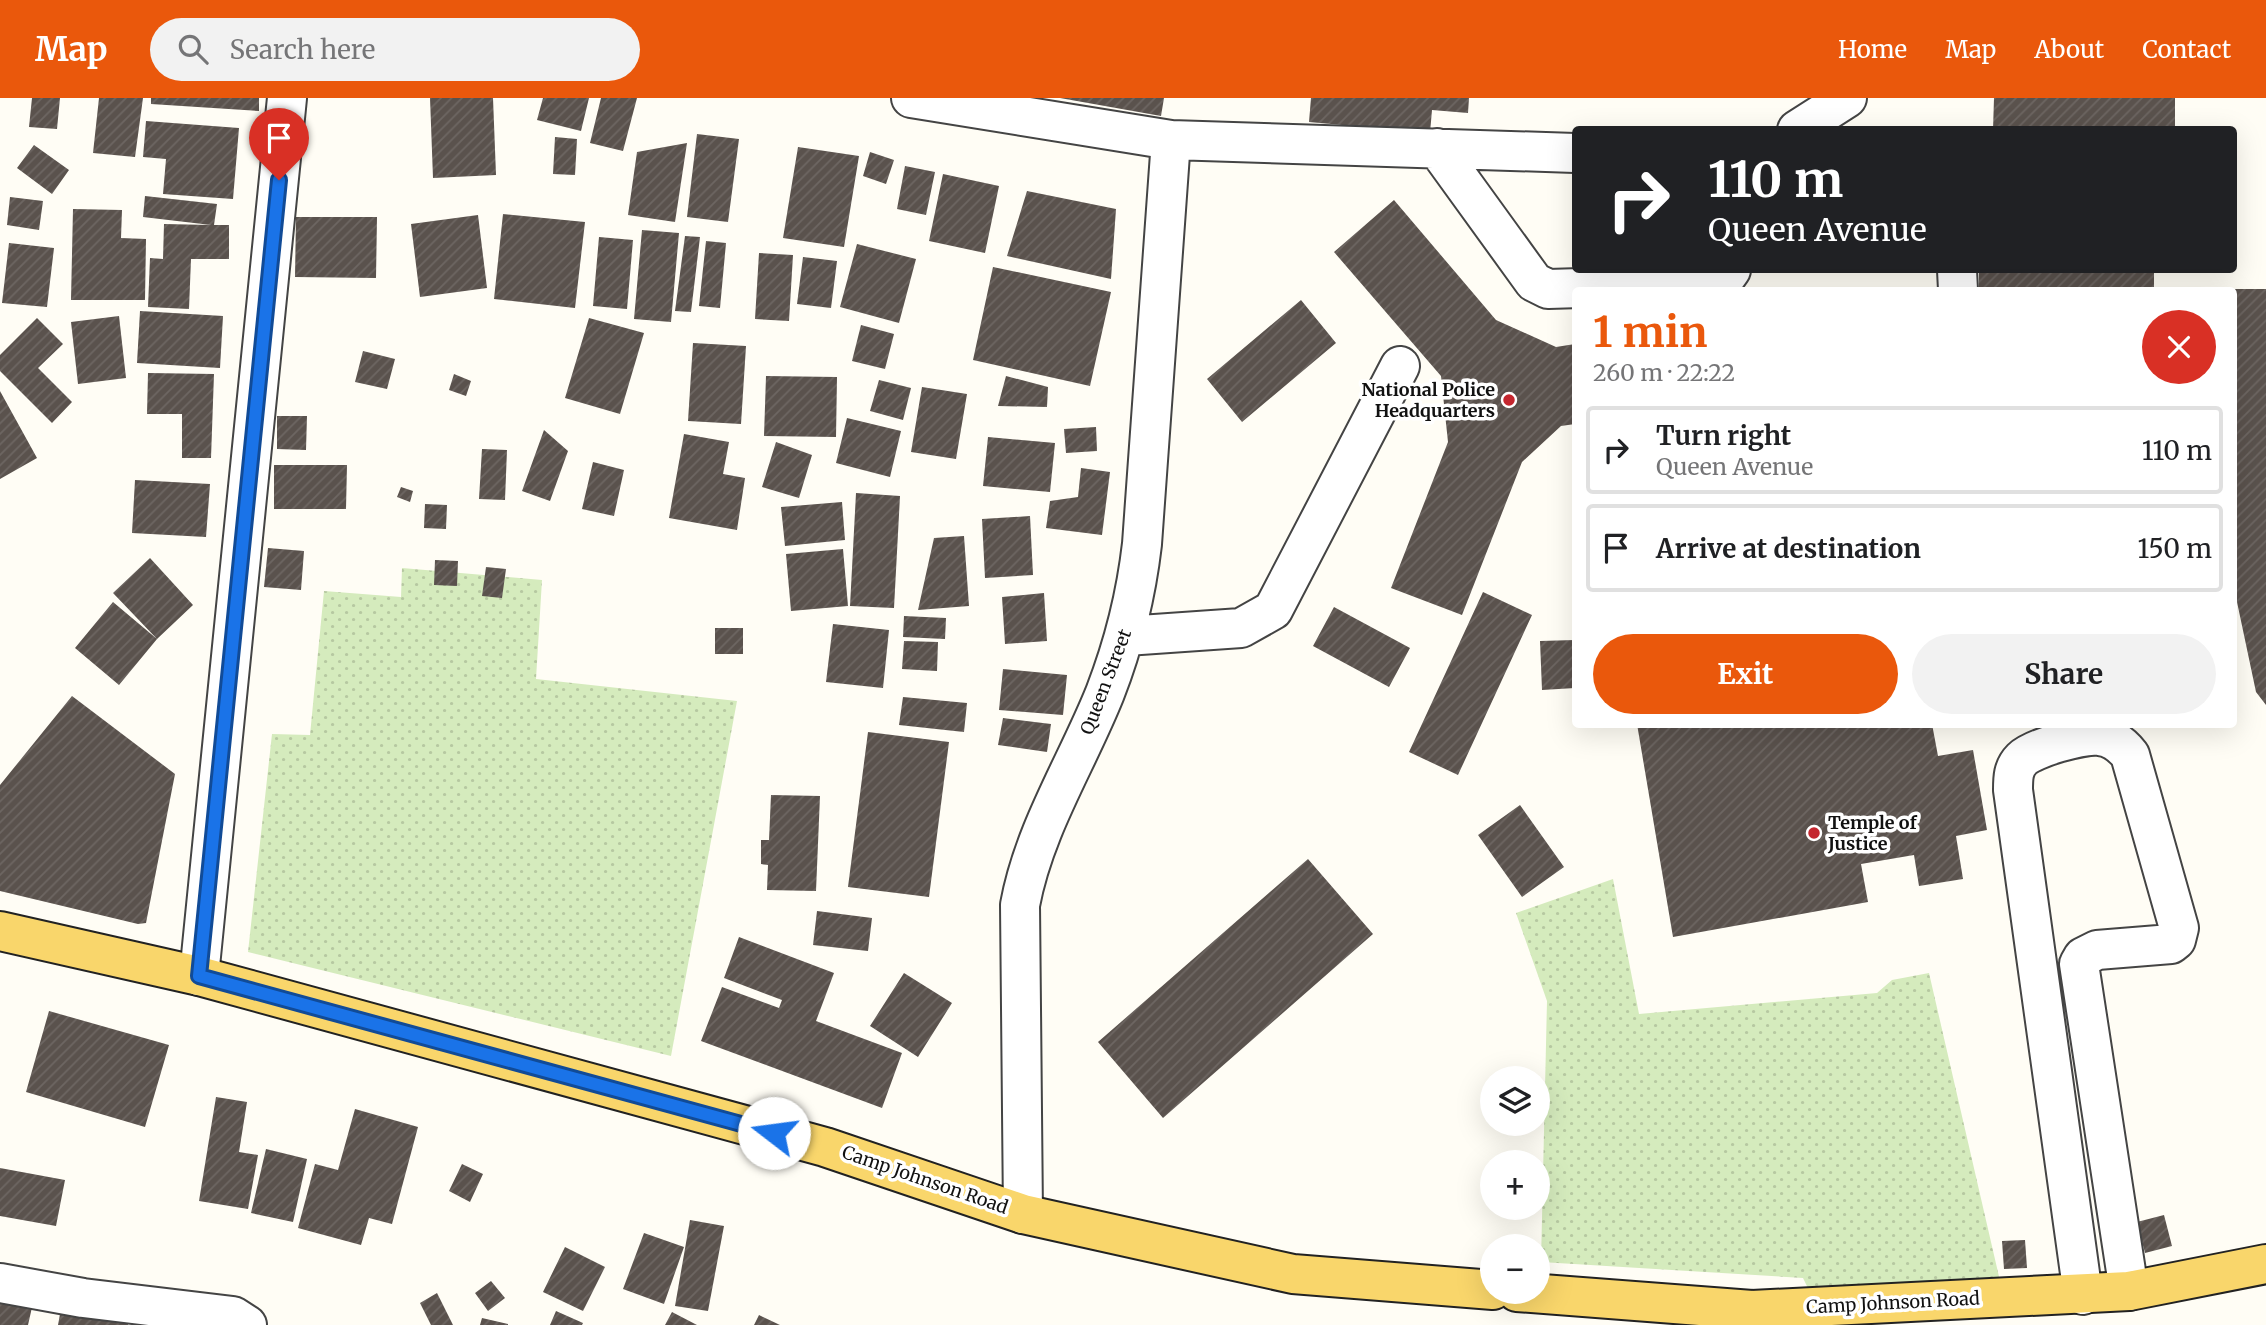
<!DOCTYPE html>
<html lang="en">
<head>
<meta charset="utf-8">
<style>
  :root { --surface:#fff; --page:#f2f2f2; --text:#202124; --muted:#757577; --line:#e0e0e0; --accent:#ea580c }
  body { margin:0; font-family:Merriweather,serif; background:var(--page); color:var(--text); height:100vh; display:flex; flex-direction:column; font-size:26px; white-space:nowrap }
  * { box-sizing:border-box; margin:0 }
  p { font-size:23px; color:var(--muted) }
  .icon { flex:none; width:38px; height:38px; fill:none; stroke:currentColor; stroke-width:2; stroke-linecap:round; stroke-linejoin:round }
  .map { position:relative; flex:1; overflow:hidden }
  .details { position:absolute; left:1572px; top:189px; width:665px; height:441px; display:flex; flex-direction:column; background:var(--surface); border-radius:7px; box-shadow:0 7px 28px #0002 }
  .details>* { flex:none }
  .top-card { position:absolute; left:1572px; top:28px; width:665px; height:147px; border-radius:7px; box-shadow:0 7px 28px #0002; background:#202124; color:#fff; overflow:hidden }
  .tools { position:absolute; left:1480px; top:968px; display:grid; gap:14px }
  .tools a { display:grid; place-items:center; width:70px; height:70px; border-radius:50%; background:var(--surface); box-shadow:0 7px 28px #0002; font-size:35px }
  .pin { position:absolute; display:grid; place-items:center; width:60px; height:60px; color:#fff; margin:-72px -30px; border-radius:50% 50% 50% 0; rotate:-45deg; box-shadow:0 0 7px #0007 }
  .pin .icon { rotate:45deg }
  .me { position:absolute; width:77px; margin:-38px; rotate:285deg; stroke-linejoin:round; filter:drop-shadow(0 0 5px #0008) }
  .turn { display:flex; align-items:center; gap:24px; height:147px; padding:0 21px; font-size:32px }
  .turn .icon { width:91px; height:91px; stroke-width:2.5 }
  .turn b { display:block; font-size:49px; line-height:60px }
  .round { display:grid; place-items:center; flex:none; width:74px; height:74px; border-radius:37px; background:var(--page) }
  .summary { display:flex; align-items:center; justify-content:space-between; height:119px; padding:0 21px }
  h1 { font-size:42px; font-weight:700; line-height:52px; color:var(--accent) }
  .action { display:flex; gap:14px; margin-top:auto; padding:14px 21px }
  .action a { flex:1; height:80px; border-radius:42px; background:var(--accent); color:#fff; font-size:28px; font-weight:700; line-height:80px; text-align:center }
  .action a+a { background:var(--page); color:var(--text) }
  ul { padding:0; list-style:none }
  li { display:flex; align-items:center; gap:21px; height:88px; margin:0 14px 10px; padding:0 7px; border:4px solid var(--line); border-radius:7px }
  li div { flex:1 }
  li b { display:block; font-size:26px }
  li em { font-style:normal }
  header { display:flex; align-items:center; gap:42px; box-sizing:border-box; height:98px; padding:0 35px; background:var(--accent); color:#fff }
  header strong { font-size:33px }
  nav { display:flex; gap:38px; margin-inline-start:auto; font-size:24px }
  .search { width:490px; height:63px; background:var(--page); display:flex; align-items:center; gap:18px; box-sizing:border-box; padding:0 24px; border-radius:38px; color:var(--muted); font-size:26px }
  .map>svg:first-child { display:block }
</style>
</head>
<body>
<header>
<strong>Map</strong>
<div class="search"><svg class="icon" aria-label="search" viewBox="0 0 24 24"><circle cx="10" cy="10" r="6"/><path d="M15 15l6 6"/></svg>Search here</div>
<nav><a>Home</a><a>Map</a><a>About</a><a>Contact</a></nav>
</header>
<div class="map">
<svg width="2266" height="1227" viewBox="0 0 2266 1227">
  <defs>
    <pattern id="grass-dots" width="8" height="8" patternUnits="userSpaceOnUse" patternTransform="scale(1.75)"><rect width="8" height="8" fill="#d5ebbd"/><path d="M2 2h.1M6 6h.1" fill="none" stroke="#b6c8a1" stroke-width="1.8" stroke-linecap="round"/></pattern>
    <pattern id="building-hatch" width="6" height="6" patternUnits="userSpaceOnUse" patternTransform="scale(1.75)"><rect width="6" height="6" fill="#5a524d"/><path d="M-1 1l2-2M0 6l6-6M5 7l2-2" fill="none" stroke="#6d6662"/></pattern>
  </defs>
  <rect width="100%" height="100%" fill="#fffdf5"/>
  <path fill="url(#grass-dots)" d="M402 470 542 482 536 581 737 603 671 958 248 854 272 636 310 637 324 493 401 499Z
    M1613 781 1639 916 1877 895 1892 882 1929 875 2003 1196 1823 1221 1803 1180 1541 1164 1547 903 1516 815Z"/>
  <path fill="url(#building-hatch)" d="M32 0H60L57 31 29 29Z
    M99 0H143L135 59 93 55Z
    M151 0H259V13L151 6Z
    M430 0H493L496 77 433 80Z
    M543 0H589L581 33 537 22Z
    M601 0H637L623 53 590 45Z
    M1060 0H1164L1161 18Z
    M1311 0H1469L1468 15 1432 12 1430 35 1309 24Z
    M1994 0H2175V32H1993Z
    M146 23 239 30 233 101 163 96 166 61 143 59Z
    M697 36 739 41 728 124 687 119Z
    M555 39 577 41 575 77 553 76Z
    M687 45 675 124 628 117 637 54Z
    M34 47 69 72 52 96 17 70Z
    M798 49 859 58 844 149 783 140Z
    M870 54 894 62 886 86 863 78Z
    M905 68 935 74 926 117 897 111Z
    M943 76 999 88 985 155 929 143Z
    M1027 93 1116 111 1111 181 1007 158Z
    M145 98 217 106 214 127H229V161H191L189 211 148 209 150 160 163 161 164 126 211 127 143 119Z
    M10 99 43 103 39 132 7 127Z
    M1394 102 1496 222 1556 249 1575 246V326L1561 328 1522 364 1462 517 1391 490 1448 344 1441 278 1334 154Z
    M73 111 122 112 121 140 146 141 145 202H71Z
    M503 116 585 124 575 210 494 201Z
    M478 117 487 190 420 199 411 126Z
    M296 119H377L376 180 295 179Z
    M642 132 679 135 671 224 634 221Z
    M685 138 700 139 691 214 675 213Z
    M599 139 633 142 627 211 593 208Z
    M706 143 726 145 720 210 699 208Z
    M9 145 54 150 47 209 2 205Z
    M857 146 916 161 899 225 840 209Z
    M759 155 793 157 789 223 755 221Z
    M803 159 837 163 831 210 797 206Z
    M993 169 1111 194 1090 288 973 262Z
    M1979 172H2154V192H1979Z
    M2233 191H2266V607L2256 594 2233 485Z
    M1301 202 1336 245 1242 324 1207 281Z
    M140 213 223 218 220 270 137 265Z
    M119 218 126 280 78 286 71 224Z
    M37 220 63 246 38 270 72 304 52 325 0 273V257Z
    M589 220 644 235 620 316 565 300Z
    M861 227 894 236 885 271 852 263Z
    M693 245 746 248 741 326 688 323Z
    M363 253 395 261 387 291 355 284Z
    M148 275 214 276 211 360H182V316H147Z
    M454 276 471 283 466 298 449 292Z
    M766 278 837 279 836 339 764 338Z
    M1006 278 1048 289 1047 309 998 308Z
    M879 282 911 290 903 322 870 313Z
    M922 289 967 296 956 361 911 354Z
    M0 293 37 360 0 381Z
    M277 318H307L306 352 277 351Z
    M847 320 901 333 890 379 836 365Z
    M1096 329 1097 353 1066 355 1064 331Z
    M544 332 568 353 550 403 522 393Z
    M684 336 729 344 723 376 745 380 737 432 669 420Z
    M988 339 1055 345 1050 394 983 388Z
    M776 344 812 357 799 400 762 389Z
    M482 351 507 352 505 402 479 401Z
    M593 364 624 372 614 418 582 411Z
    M274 367H347L346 411H274Z
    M1081 370 1110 374 1102 437 1046 430 1050 403 1078 399Z
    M135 382 210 386 206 439 132 435Z
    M401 389 413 393 410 404 397 399Z
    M856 395 900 398 894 510 850 508Z
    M842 404 845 442 785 448 781 409Z
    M425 406 447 407 446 431 424 430Z
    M1030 418 1033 477 985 480 982 421Z
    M964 438 969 508 918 512 934 440Z
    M268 450 304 453 301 492 264 489Z
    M843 451 848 508 791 513 786 456Z
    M150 460 193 507 157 541 119 587 75 550 113 504 157 541 113 495Z
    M435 462 458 463 457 488 434 487Z
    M486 469 506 471 502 500 482 498Z
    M1483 494 1532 517 1458 677 1409 654Z
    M1044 495 1047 543 1005 546 1002 499Z
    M1334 509 1410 550 1389 589 1313 548Z
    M904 518 946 520 945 541 903 539Z
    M833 526 889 532 883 590 826 584Z
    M715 530H743V556H715Z
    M1575 542V590L1542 592 1540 543Z
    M904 543 938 544 937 573 902 571Z
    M1003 571 1067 577 1063 617 999 612Z
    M72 598 175 676 146 825 138 826 0 793V687Z
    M903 599 967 605 964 634 899 627Z
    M1003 620 1051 626 1047 654 998 647Z
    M1637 626H1932L1938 658 1973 652 1987 732 1956 738 1963 781 1919 788 1914 757 1861 766 1868 804 1673 839Z
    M868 634 949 644 929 799 848 789Z
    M771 697 820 698 816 793 767 792 768 767 761 766V742H769Z
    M1520 707 1564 769 1522 799 1478 737Z
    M1308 761 1373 836 1163 1020 1098 944Z
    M817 813 872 820 868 853 813 847Z
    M739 839 834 875 816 923 902 955 882 1010 701 943 722 889 779 910 782 902 724 880Z
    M904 875 952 905 918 959 870 928Z
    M49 913 169 947 145 1029 26 994Z
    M216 999 247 1004 239 1054 258 1057 248 1111 199 1103Z
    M355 1011 418 1029 392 1126 369 1120 361 1147 298 1130 315 1066 338 1072Z
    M266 1051 307 1061 293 1124 251 1115Z
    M462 1066 483 1076 470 1104 449 1093Z
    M0 1070 65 1082 56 1128 0 1118Z
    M2164 1117 2172 1148 2145 1155 2137 1124Z
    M690 1122 724 1128 708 1213 675 1208Z
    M644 1135 684 1149 664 1206 623 1191Z
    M2025 1142 2027 1170 2004 1171 2002 1143Z
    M565 1149 605 1169 583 1213 543 1194Z
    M491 1183 505 1200 488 1213 475 1195Z
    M437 1195 453 1227H431L420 1205Z
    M0 1198 33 1205 28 1227H0Z
    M62 1205 129 1219 128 1227H58Z
    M556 1213 583 1225 582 1227H550Z
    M672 1214 697 1227H665Z
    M759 1217 780 1227H754Z
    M482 1220 508 1226V1227H480Z"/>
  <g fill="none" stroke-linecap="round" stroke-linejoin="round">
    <g stroke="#444" stroke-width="42">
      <path id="minor" d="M911 0 1171 42 1575 55
        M1797 32 1847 0
        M1437 50 1534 184 1548 191 1713 186 1726 179 1731 172
        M1957 172 1958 192
        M1126 538 1241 530 1273 512 1400 268
        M199 878 287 0
        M1023 1116 1020 807C1034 731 1077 665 1105 595 1124 546 1136 498 1142 446L1171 42
        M0 1185 83 1200 233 1218 247 1227
        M2083 1197 2013 692C2013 680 2013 670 2022 661 2033 650 2083 636 2099 638 2112 639 2122 647 2130 657L2179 830 2176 842 2171 846 2097 852 2083 859 2079 866 2129 1193"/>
    </g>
    <g stroke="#222" stroke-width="42">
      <path id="major" d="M0 833 199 878 825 1049 1023 1116 1293 1176 1493 1192
        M1517 1194 1752 1212 2129 1193 2266 1166"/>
    </g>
    <use href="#minor" stroke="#fff" stroke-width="38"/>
    <use href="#major" stroke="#f9d66b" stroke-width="38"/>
  </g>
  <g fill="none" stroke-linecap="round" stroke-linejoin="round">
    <g stroke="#114b97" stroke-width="18">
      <path id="route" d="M279 82 199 878 774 1035"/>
    </g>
    <use href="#route" stroke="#1a73e8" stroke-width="12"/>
  </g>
  <g fill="#c4262e" stroke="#fff" stroke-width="2.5">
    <circle cx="1509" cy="302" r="7"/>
    <circle cx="1814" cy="735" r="7"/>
  </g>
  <g text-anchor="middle" stroke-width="7" stroke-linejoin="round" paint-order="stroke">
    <g font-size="18" font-weight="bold" fill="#111" stroke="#fff" text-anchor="end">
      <text x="1495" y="298">National Police<tspan x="1495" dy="21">Headquarters</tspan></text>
      <text x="1828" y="731" text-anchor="start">Temple of<tspan x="1828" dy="21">Justice</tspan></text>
    </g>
    <g font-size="18" fill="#111" stroke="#fff">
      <text transform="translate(1106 584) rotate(-69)" y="6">Queen Street</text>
      <text transform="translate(925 1082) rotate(19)" y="6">Camp Johnson Road</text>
      <text transform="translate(1893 1205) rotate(-3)" y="6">Camp Johnson Road</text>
    </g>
  </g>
</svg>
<div class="tools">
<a><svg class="icon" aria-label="layers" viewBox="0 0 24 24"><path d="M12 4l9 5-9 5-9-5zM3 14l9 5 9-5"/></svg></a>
<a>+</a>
<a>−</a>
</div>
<div class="pin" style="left:279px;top:82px;background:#d93025"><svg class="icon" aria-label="arrive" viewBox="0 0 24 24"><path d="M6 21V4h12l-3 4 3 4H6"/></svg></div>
<svg class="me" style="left:774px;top:1035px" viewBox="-20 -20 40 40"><circle r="19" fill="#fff"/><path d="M0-13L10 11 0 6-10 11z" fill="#1a73e8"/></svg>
<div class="top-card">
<div class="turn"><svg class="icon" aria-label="right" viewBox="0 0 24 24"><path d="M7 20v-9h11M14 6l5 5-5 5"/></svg><div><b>110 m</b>Queen Avenue</div></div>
</div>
<section class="details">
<div class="summary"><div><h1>1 min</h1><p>260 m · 22:22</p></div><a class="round" style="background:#d93025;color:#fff"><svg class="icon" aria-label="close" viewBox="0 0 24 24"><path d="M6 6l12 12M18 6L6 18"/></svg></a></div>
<ul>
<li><svg class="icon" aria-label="right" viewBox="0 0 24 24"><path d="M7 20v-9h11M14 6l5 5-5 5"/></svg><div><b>Turn right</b><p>Queen Avenue</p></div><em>110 m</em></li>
<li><svg class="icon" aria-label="arrive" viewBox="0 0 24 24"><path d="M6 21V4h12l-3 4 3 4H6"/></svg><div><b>Arrive at destination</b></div><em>150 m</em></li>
</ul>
<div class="action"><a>Exit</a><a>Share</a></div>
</section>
</div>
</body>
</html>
